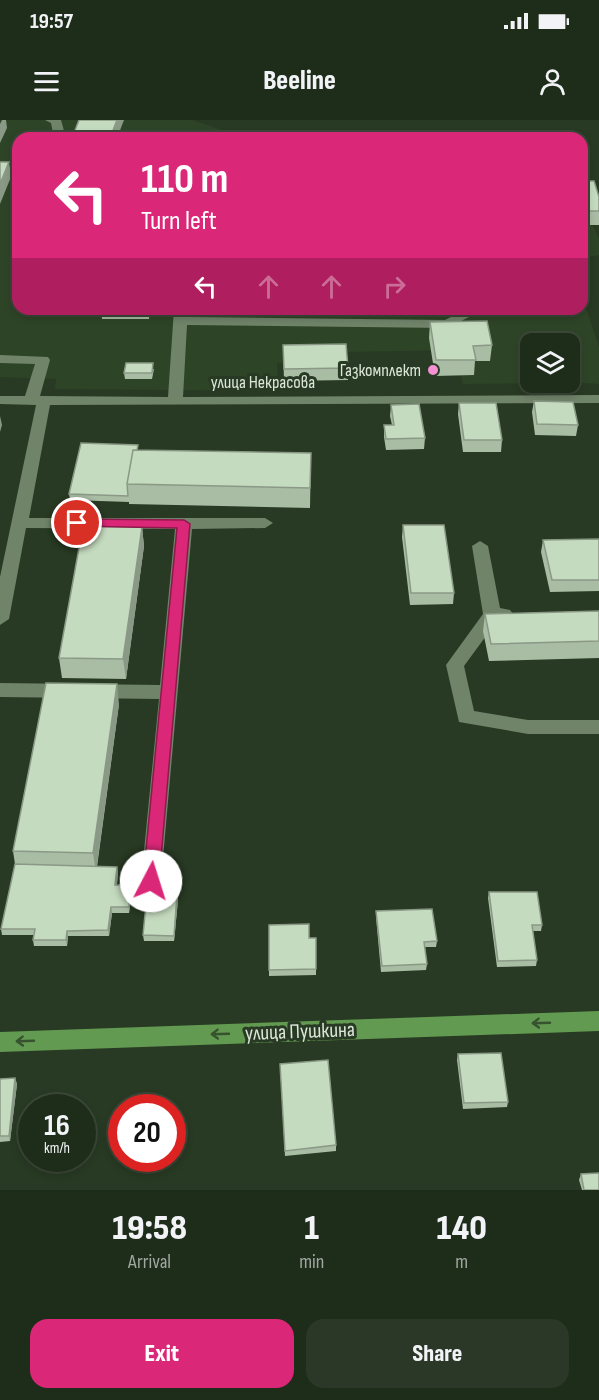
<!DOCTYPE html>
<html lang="en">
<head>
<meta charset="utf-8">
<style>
  :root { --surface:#1e2c1a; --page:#2b3827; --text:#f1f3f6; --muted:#a1a7a2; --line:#3c4839; --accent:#db2777 }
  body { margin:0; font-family:"Sofia Sans Condensed",sans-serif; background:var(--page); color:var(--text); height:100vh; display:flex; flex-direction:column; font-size:22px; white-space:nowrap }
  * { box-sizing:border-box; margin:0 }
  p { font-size:20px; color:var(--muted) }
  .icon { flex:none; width:33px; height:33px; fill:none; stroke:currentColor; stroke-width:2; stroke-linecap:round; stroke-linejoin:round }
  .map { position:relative; height:1070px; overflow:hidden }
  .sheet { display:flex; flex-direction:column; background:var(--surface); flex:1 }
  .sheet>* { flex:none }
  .banner { position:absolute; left:12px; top:12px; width:576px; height:183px; border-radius:18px; box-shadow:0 3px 9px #0003,0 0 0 2px var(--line); background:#db2777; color:#fff; overflow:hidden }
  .tools { position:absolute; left:520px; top:213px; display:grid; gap:12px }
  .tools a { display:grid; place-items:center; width:60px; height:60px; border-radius:12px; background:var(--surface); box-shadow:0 3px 9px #0003,0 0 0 2px var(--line); font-size:30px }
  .speed { position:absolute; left:18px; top:974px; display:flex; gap:12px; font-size:30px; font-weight:700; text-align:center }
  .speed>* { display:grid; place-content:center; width:78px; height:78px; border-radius:50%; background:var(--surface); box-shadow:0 3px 9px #0003,0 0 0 2px var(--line); line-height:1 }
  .speed small { font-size:15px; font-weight:400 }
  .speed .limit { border:9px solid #d22; background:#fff; color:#111 }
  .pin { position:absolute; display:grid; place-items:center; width:51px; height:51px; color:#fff; margin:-26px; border:3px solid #fff; border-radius:50%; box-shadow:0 2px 6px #0007 }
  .me { position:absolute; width:66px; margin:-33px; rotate:5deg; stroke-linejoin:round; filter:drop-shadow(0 0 4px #0008) }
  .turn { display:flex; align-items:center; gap:21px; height:126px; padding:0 30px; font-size:27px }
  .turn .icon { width:78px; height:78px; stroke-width:2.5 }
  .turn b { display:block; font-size:42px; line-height:51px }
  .lanes { display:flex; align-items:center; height:57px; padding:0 30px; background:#0003; justify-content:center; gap:30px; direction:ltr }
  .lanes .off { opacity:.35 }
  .eta { display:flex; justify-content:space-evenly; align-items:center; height:102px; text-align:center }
  .eta b { font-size:36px; font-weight:800; line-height:42px }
  .action { display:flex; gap:12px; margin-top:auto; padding:12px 30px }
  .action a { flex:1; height:69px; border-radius:18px; background:var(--accent); color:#fff; font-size:24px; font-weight:800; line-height:69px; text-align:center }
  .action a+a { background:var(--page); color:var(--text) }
  .status { display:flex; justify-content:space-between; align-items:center; height:42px; padding:0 30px; background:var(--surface); direction:ltr }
  .status svg { height:16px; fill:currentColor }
  header { display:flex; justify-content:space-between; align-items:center; height:78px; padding:0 30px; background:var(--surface); font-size:27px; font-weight:800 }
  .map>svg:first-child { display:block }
</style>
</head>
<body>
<div class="status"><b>19:57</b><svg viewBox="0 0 49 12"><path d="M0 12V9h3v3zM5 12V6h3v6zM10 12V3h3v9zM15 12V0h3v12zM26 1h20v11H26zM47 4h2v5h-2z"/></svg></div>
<header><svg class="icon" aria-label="menu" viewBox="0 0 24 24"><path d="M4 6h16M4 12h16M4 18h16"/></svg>Beeline<svg class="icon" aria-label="person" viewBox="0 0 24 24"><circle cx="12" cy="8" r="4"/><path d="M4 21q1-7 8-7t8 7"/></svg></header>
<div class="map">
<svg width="599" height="1070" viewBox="0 0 599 1070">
  <rect width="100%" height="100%" fill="#283a23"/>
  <path fill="#2e4427" d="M0 0H192L245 18H18V189H582V176L599 227V264L570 262V224H531V262L555 263 463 264 456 230 344 232 345 242 277 243 278 271 55 269 56 259 0 257Z
    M582 82 599 119V135L582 138Z"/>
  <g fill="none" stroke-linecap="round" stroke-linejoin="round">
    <path fill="#70846a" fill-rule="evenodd" d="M45 0H61L66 18H54L51 3Z
      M18 46V54L0 55V47Z
      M174 189H188V197L445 200 467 189H485L447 208 187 205 183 277 599 275V283L50 285 29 398H265L273 403 265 408 192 409 161 761 158 767 151 769 144 767 141 761 159 579 0 577V563L160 565 175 409 26 408 9 499 0 505V457L36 285 0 284V276H25L35 244 0 243V235L48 237 50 240 40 276 168 277Z
      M480 421 488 426 500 488 510 490 513 494 510 498 497 501 464 546 474 591 528 600H599V614H528L459 602 446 545 483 494 472 426Z"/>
    <path fill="#639a51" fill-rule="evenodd" d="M599 891V911L0 932V912Z"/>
  </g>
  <path fill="#a9bca4" d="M582 61 599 77V105H582Z
    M101 189H150L149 199H102Z
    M430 202 492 225 490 241H475L474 255 435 256 429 218Z
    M283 225 348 248V260L284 261Z
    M154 249 152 259H125L124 253Z
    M534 281 578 305 576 316 535 315 532 292Z
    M459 283 502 320 501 332H463L458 294Z
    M391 285 425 318 424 329 386 330 384 317V305H392L390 296Z
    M139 330 311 333 310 388 129 384V382L70 380 69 374Z
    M403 405 454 473 453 484 410 485 402 417Z
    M142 407 144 426 126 559 62 558 59 538Z
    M599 419V471L550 472 541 432 543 420Z
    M599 491V538L489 541 483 511 485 494Z
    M119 584 97 747H117L118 753 117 765H131L132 771 129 793H112L109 816H68L67 826H34L33 820 34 815H2L1 809 15 744 13 731Z
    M489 772 542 805 541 811H532L537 840 536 846 497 847 488 778Z
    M177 774 178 780 174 821H144L143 815Z
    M376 791 437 821 436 827H425L427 844 426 850 381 852 376 797Z
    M269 805 309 818H316V855L269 856Z
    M458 934 508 982 507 987 463 989 457 940Z
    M280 944 336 1025V1031L285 1036Z
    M15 958 17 964 10 1021 0 1022V959Z
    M581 1054 599 1070H582L579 1060Z"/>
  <path fill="#8a9986" d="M2 0H6L7 8 0 23V4Z
    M117 0H124L117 18H110Z
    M9 42 11 57 0 84V64Z
    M0 296 2 305 0 312Z
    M142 407 144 426 126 559 123 539Z
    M117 564 119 584 96 752 93 733Z
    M117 747 118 753 116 771 115 765Z
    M131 765 132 771 129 793V787Z
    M177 774 178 780 174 821V816Z
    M111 787 112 793 109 816 108 810Z
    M67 811 68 816 67 826 66 820Z
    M15 958 17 964 10 1021 9 1016Z"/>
  <path fill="#c5dbbf" stroke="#8a9986" stroke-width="1.5" d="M79 0H117L110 18H72Z
    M0 42H9L0 64Z
    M582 61H594L599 77V91H582Z
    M487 201 492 225 473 226 476 240H436L430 202Z
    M346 224 348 248 284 249 283 225Z
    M126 243H153L152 253H124Z
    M534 281 573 282 578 305 537 304Z
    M459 283H496L502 320H464Z
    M419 284 425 318 386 319 384 305H394L391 285Z
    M81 323 138 325 137 330H133L127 364 128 376 69 374Z
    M133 330 311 333 310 368 127 364Z
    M403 405H444L454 473H411Z
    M83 406 142 407 123 539 59 538Z
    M599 419V460H552L543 420Z
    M599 491V521L491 524 485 494Z
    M46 563 117 564 93 733 13 731Z
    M15 744 117 747 115 765H131L129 787H111L108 810 67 811 66 820H33L35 809H1Z
    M489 772H537L542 805H532L537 840 498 841Z
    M147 774H177L174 816 143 815Z
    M432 789 437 821 424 822 427 844 382 846 376 791Z
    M309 804V818H316V849L269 850V805Z
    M501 933 508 982 464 983 458 934Z
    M328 940 336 1025 285 1031 280 944Z
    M15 958 9 1016H0V959Z
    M599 1053V1070H584L581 1054Z"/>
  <defs><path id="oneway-shaft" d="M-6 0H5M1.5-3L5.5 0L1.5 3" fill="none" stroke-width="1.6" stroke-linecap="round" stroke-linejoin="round" transform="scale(1.5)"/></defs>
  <g stroke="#37522e">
    <use href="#oneway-shaft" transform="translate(541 903) rotate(178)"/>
    <use href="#oneway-shaft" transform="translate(220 914) rotate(178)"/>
    <use href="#oneway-shaft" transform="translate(25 921) rotate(178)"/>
  </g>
  <path fill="#db2777" stroke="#8e194d" stroke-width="1.5" d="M77 399 184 400 190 404 159 761 151 768 143 761 177 408 73 406V400Z"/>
  <circle fill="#f491d3" stroke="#283a23" stroke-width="2" cx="433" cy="250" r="6"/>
  <g text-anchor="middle" stroke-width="6" stroke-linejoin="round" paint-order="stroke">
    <g font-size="18" fill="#dbe6d8" stroke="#283a23" text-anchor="end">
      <text x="421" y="256">Газкомплект</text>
    </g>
    <g font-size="18" fill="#dbe6d8" stroke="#283a23">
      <text x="263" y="268">улица Некрасова</text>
    </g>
    <g font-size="21" fill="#dbe6d8" stroke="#283a23">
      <text transform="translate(300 911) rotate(-2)" y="7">улица Пушкина</text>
    </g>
  </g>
</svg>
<div class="tools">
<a><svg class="icon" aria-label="layers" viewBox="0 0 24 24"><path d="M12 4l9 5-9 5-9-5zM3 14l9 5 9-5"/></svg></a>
</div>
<div class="speed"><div>16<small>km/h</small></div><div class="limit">20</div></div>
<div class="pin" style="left:77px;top:403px;background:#d93025"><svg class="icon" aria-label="arrive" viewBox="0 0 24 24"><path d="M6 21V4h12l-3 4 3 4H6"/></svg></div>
<svg class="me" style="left:151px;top:761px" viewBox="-20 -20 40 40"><circle r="19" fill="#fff"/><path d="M0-13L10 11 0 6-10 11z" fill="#db2777"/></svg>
<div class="banner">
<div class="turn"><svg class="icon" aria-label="left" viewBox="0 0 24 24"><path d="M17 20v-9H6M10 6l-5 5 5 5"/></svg><div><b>110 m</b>Turn left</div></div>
<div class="lanes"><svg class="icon" aria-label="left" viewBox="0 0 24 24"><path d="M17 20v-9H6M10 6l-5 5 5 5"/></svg><svg class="icon off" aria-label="ahead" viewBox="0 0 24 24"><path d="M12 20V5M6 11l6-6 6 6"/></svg><svg class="icon off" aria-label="ahead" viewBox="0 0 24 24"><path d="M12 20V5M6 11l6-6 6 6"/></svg><svg class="icon off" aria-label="right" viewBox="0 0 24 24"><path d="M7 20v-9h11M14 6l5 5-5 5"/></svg></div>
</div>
</div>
<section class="sheet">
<div class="eta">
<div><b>19:58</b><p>Arrival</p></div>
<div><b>1</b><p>min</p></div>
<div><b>140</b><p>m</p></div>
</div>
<div class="action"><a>Exit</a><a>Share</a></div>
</section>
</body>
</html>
